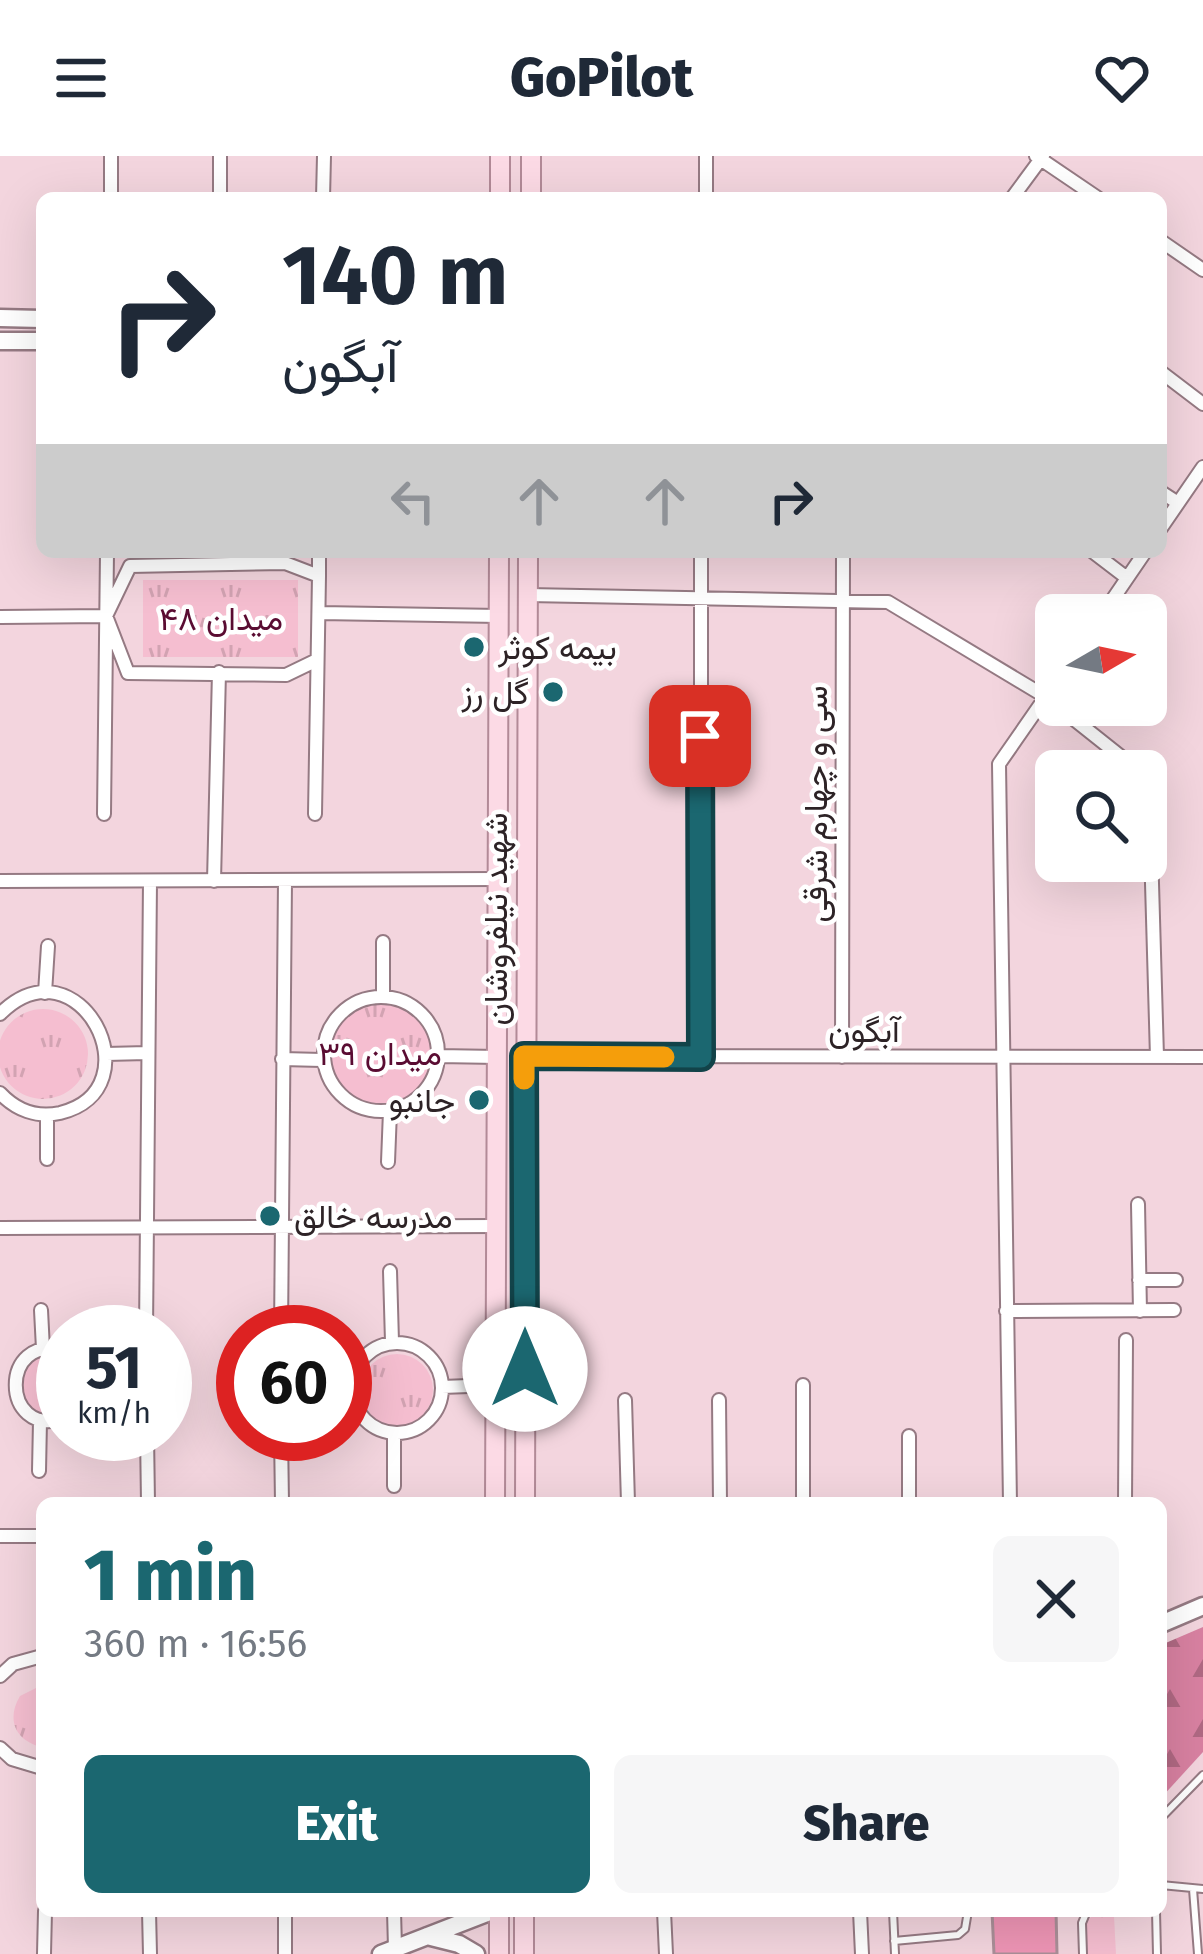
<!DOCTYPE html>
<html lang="en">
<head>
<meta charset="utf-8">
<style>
  :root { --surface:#fff; --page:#f6f6f7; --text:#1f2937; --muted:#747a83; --accent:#1b6770 }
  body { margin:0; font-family:"Fira Sans",Vazirmatn,sans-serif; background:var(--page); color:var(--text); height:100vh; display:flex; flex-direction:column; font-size:45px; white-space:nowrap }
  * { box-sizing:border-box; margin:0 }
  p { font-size:39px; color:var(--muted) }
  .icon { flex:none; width:66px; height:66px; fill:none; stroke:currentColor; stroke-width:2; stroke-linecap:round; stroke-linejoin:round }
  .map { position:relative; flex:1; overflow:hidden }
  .sheet { position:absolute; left:36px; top:1341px; width:1131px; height:420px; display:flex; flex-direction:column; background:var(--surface); border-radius:18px; box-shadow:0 12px 48px #0002 }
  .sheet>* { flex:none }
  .hud { position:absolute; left:36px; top:36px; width:1131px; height:366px; border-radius:18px; box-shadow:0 12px 48px #0002; background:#fff; color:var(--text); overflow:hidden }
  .needle { width:78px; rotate:81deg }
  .buttons { position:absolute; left:1035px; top:438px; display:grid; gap:24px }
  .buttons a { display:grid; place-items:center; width:132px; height:132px; border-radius:18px; background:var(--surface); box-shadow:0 12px 48px #0002; font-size:60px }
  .speed { position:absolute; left:36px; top:1149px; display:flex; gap:24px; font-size:60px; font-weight:700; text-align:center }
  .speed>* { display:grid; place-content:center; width:156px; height:156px; border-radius:50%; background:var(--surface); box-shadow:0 12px 48px #0002; line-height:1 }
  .speed small { font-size:30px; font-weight:400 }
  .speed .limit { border:18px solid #d22; background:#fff; color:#111 }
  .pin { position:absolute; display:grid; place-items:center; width:102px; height:102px; color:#fff; margin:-51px; border-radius:24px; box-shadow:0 6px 18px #0006 }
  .me { position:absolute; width:132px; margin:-66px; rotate:0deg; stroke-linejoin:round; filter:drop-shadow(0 0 9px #0008) }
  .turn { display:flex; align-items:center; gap:42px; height:252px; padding:0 48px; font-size:54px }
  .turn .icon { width:156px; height:156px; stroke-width:2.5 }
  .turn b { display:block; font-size:84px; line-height:102px }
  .lanes { display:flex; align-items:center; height:114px; padding:0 48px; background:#0003; justify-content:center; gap:60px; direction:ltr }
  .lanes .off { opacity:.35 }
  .round { display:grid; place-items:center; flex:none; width:126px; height:126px; border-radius:18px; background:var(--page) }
  .overview { display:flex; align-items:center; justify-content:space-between; height:204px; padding:0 48px }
  h1 { font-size:72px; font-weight:800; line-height:90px; color:var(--accent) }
  .cta { display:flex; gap:24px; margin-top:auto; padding:24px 48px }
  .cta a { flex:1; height:138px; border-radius:18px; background:var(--accent); color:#fff; font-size:48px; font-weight:800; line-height:138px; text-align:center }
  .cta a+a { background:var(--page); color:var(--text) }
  header { display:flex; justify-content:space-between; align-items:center; height:156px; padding:0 48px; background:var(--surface); font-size:54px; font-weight:800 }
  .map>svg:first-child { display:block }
</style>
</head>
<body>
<header><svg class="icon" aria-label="menu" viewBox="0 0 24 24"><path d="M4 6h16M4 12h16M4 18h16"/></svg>GoPilot<svg class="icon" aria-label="heart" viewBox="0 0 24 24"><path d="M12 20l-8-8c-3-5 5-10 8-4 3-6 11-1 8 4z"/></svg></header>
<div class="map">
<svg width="1203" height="1798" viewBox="0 0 1203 1798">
  <defs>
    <pattern id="forest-firs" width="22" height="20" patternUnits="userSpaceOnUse" patternTransform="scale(3)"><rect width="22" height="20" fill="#d881a1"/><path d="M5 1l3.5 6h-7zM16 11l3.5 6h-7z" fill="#b06983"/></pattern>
    <pattern id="park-tufts" width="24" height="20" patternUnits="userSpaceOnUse" patternTransform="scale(3)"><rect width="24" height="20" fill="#f5bed0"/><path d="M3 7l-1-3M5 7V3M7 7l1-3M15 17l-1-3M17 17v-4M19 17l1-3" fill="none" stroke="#d2a3b2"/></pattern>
  </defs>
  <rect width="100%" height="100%" fill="#f3d5de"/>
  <path fill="url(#forest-firs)" d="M1203 1471V1596L1161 1642V1489Z"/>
  <path fill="url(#park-tufts)" d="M143 424H298V501H143Z
    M383 840 416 852 438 900 409 948 356 950C324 920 319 902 337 860Z
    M-2 898a45 45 0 1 1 90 0a45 45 0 1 1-90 0Z
    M361 1234a36 36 0 1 1 72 0a36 36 0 1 1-72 0Z
    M35 1198H63V1260L26 1255 18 1214Z
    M42 1529V1591C15 1585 6 1563 20 1540Z
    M1114 1760 1116 1798H1087L1086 1767 1091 1761Z"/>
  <path fill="#ee95b5" stroke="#ab8f98" stroke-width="3" d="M992 1755H1056L1057 1798H994Z"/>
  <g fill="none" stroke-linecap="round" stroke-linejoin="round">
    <g stroke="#957a83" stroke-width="10">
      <path id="service" d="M1161 1662 1203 1619
        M1161 1729 1203 1733
        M1193 1733 1198 1798
        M893 1755 895 1798
        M1156 1755 1157 1798
        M894 1785 958 1779 965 1773 968 1755
        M1083 1798 1082 1767 1087 1755"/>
    </g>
    <g stroke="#957a83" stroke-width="16">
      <path id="minor" d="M1036 0 1098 42
        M111 42V0
        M220 42V0
        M323 42 324 0
        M706 42V0
        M1012 42 1043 0
        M1161 85 1203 114
        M1161 216 1203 248
        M1161 336 1178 347
        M1161 372 1203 311
        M1093 396 1127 422
        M319 420V396
        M528 439 888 446 1046 541 1139 615
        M320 457 499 460
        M1102 459 1145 396
        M0 461 106 460
        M1146 621 1149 623 1157 901
        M104 658 107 396
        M315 658 319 420 285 407 130 410 106 460 128 517 286 519 317 504
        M0 725 498 723
        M214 725 219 516
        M45 837 48 790
        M383 840V786
        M324 898a57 57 0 1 1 114 0a57 57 0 1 1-114 0Z
        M0 858C78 780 158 933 60 957 37 962 16 954 0 937
        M106 898 147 897
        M438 900 498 901
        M524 900 1203 901
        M701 901V396
        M842 901 843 396
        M282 903 322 904
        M47 959V1003
        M388 1006 390 955
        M1138 1048 1140 1155
        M0 1072 497 1070
        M390 1115 392 1186
        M1139 1124H1176
        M41 1154 43 1193
        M1006 1155 1174 1154
        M146 1176 150 725
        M281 1176 285 724
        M352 1232a45 45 0 1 1 90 0a45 45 0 1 1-90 0Z
        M63 1195C0 1177 0 1281 63 1263
        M803 1229V1347
        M442 1231 496 1229
        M625 1244 628 1347
        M719 1244 720 1347
        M147 1278 148 1347
        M281 1278 282 1347
        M394 1278V1330
        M909 1280V1347
        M39 1315 40 1265
        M1010 1347 999 608 1056 526
        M1125 1347 1126 1184
        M0 1380H42
        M0 1520 13 1508 42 1500
        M0 1592 12 1603 42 1612
        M149 1755 150 1798
        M285 1755V1798
        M394 1755 395 1792
        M664 1755 666 1798
        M860 1755 862 1798
        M44 1798 45 1755"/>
    </g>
    <g stroke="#957a83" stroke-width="21">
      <path id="secondary" d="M0 162 42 163
        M0 185H42
        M1161 1468 1203 1450
        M427 1780 459 1788 476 1798
        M381 1798 492 1755"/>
    </g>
    <g stroke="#b28a97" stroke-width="22">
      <path id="primary" d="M500 42V0
        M531 42V0
        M495 1347 499 396
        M525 1347 528 396
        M499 1755V1798
        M524 1798V1755"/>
    </g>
    <use href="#service" stroke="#fff" stroke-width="6"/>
    <use href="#minor" stroke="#fff" stroke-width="12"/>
    <use href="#secondary" stroke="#fff" stroke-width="16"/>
    <use href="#primary" stroke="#fcdae5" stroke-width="18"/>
  </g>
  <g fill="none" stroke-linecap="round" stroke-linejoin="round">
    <g stroke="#124349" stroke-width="30">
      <path id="route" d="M525 1213 524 900 701 901 700 580"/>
    </g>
    <use href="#route" stroke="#1b6770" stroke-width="21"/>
    <path stroke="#f59e0b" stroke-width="21" d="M524 923V900L664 901"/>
  </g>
  <g fill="#1b6770" stroke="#fff" stroke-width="4.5">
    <circle cx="474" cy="491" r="12"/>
    <circle cx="553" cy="536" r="12"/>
    <circle cx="479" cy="944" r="12"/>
    <circle cx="270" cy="1060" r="12"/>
  </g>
  <g text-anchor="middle" stroke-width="9" stroke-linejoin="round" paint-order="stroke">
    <g font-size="33" fill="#5a0c32" stroke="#fff">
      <text x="221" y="474">میدان ۴۸</text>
      <text x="380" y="909">میدان ۳۹</text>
    </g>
    <g font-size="33" fill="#2d2326" stroke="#fff" text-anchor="start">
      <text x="498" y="503">بیمه کوثر</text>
      <text x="529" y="548" text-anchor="end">گل رز</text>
      <text x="455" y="956" text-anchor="end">جانبو</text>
      <text x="294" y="1072">مدرسه خالق</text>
    </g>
    <g font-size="33" fill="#2d2326" stroke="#fff">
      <text transform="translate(815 648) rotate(-90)" y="12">سی و چهارم شرقی</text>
      <text transform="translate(495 763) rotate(-90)" y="12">شهید نیلفروشان</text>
      <text x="864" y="886">آبگون</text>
    </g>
  </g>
</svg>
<div class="buttons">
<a><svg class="needle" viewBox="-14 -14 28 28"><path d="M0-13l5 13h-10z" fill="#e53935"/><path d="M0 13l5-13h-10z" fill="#747a83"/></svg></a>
<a><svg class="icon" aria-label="search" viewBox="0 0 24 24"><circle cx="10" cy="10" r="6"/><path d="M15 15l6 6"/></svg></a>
</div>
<div class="speed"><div>51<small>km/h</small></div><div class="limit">60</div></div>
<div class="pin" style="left:700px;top:580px;background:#d93025"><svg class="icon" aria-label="arrive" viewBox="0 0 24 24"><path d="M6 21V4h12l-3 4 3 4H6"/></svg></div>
<svg class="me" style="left:525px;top:1213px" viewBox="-20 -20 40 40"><circle r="19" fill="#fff"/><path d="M0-13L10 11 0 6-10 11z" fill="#1b6770"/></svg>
<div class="hud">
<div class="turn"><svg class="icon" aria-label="right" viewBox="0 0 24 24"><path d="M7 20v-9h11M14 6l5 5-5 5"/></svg><div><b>140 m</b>آبگون</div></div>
<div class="lanes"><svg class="icon off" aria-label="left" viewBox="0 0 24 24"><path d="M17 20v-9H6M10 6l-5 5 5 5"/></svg><svg class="icon off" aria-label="ahead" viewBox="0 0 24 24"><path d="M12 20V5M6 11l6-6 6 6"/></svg><svg class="icon off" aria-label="ahead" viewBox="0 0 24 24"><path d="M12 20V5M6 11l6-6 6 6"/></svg><svg class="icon" aria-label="right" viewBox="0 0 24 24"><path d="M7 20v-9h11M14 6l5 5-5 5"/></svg></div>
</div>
<section class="sheet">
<div class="overview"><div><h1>1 min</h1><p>360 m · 16:56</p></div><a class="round"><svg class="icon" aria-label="close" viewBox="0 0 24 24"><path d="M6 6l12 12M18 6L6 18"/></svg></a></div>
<div class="cta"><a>Exit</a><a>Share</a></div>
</section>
</div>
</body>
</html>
